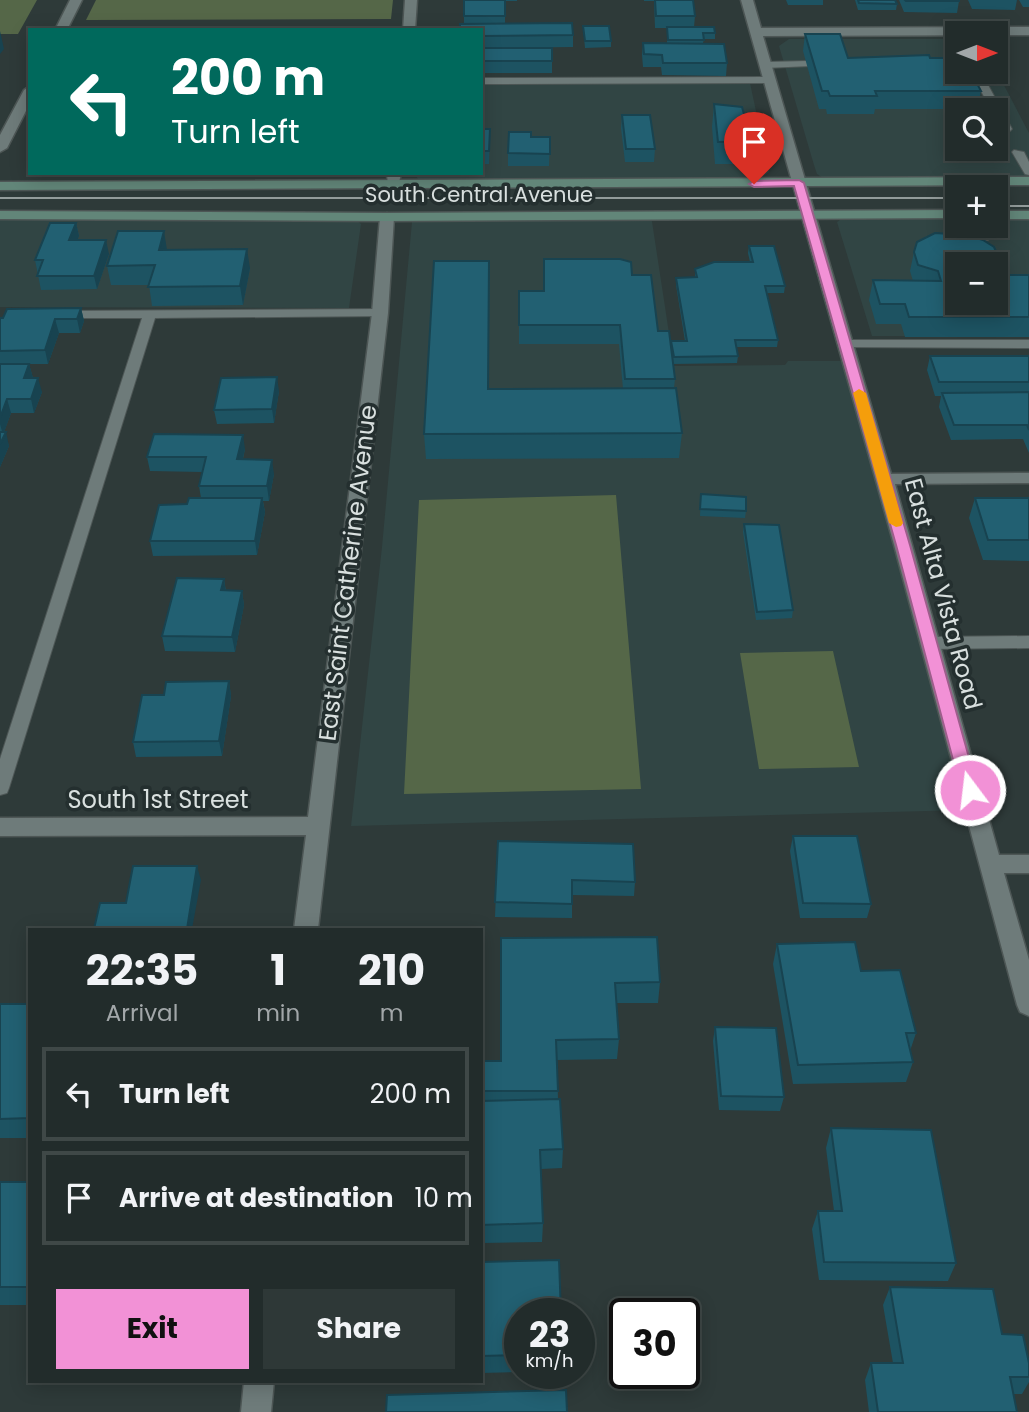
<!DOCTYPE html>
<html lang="en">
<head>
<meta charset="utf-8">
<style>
  :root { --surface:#222c2b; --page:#2e3837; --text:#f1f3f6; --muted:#a2a7a9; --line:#3f4847; --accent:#f291d6 }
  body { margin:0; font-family:Poppins,sans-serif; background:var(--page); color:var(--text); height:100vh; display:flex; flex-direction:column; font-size:26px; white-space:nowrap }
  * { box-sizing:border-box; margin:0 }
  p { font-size:23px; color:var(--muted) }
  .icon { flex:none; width:38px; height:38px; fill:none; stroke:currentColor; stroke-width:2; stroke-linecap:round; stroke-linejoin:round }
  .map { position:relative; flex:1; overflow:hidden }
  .panel { position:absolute; left:28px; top:928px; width:455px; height:455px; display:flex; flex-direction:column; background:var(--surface); border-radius:0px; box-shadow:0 4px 18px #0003,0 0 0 2px var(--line) }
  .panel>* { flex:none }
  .top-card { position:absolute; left:28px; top:28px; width:455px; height:147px; border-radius:0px; box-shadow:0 4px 18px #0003,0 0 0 2px var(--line); background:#00695c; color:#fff; overflow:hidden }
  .needle { width:46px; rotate:90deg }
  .fabs { position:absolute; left:945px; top:21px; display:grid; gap:14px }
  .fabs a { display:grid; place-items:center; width:63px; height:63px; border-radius:0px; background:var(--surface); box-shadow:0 4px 18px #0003,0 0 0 2px var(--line); font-size:35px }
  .speed { position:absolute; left:504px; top:1298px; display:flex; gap:14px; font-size:35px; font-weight:700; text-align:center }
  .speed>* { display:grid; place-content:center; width:91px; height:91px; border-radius:50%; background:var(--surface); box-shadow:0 4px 18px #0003,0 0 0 2px var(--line); line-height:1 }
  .speed small { font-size:18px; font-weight:400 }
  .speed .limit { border:4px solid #111; border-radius:10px; background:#fff; color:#111 }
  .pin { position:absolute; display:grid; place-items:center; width:60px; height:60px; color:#fff; margin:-72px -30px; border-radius:50% 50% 50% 0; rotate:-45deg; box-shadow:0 0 7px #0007 }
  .pin .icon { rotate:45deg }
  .me { position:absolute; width:77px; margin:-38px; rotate:345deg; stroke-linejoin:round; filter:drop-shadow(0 0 5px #0008) }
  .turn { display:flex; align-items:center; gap:24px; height:147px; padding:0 28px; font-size:32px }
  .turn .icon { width:91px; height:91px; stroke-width:2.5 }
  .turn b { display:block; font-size:49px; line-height:60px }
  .eta { display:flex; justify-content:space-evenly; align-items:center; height:119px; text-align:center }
  .eta b { font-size:42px; font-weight:700; line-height:49px }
  .action { display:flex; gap:14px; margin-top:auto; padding:14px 28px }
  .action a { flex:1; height:80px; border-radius:0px; background:var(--accent); color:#111; font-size:28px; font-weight:700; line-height:80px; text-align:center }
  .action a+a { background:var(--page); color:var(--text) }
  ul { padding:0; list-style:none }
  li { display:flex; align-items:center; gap:21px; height:94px; margin:0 14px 10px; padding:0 14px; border:4px solid var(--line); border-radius:0px }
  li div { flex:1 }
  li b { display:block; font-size:26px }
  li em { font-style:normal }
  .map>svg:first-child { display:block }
</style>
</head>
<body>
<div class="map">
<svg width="1029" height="1412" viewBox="0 0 1029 1412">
  <rect width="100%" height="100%" fill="#2e3a39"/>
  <path fill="#314544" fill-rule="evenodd" d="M789 39H957V72L996 70 1029 133V181L823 178 817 174 814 165 779 46ZM957 110H996V149H957Z
    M750 83 769 172 758 180 429 182 418 179 414 173H481V85Z
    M849 214H957V226H996V215H1029V336H872L837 222ZM957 264H996V303H957Z
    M651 215 674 366 785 365 788 361H844L966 810 351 826 382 547 412 222 426 216Z
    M0 217 355 219 361 224 349 308 0 307Z"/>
  <path fill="#556748" d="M0 0H37L18 34H0Z
    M96 0H393L391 19 86 20Z
    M616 495 641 789 404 794 419 500Z
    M833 651 859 767 759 769 740 653Z"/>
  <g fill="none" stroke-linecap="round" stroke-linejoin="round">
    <g stroke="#4d5655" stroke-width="2">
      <path id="lane" d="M807 61 811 62V66L765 68 760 65 765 62Z
        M971 72H981L1012 129 1010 131 1000 129 996 120V110H991Z
        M481 78 769 77 774 80 769 83 481 84Z
        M1014 150 1024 152 1029 162V175L1025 174 1012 152Z
        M972 226H984L990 237 988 240H980Z
        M380 309 387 313 385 316 155 318 9 788 7 793 0 795V759L142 318H61L56 317V311Z
        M846 340H1029V348L841 347 839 344Z
        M1029 636V648L929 649 921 643 929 637Z"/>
    </g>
    <g stroke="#4d5655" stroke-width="3">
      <path id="street" d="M70 0H82L67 30H55Z
        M405 0H417L415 30H403Z
        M741 0H753L761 28 1029 27V35L763 36 891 474 1029 473V483L895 484 999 855H1029V873H1004L1029 960V1016L1020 1012 1017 1005 894 545Z
        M30 86V103L7 148 0 152V135L24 90Z
        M387 173H401L398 188H388Z
        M387 213 394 217 388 313 318 929H294L306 835 0 836V818L308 817 372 313 380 217Z
        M244 1381H274L271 1412H241Z"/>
    </g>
    <g stroke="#4d5655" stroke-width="3">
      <path id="secondary" d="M1029 177V185L0 190V182Z
        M957 210V218L387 221 0 219V211L387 213Z
        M996 211H1029V219H996Z"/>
    </g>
    <use href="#lane" fill="#6e7b7a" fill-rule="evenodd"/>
    <use href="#street" fill="#6e7b7a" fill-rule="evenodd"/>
    <use href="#secondary" fill="#628679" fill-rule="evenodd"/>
    <path stroke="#939c9b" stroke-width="2" d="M0 198H957
      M996 206H1029"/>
  </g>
  <path fill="#1d5362" d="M464 0H517V1H505V24L573 35V47L481 48V30L464 24Z
    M644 0H693L695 16 694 27 715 33V39H704L703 43 727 63 726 76 662 75 661 67H643L642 55 643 43H667V28H655L654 1H644Z
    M786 0H823V5H788Z
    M855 0H895L897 4 896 10H858Z
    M899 0H959V1L957 13 904 12Z
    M968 0H1017L1015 10 972 9Z
    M1019 0H1029V7H1023Z
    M583 26 611 41V47L585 48Z
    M805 34 848 58H930L981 91 977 109H875L874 114H827L826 109H819L803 51Z
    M481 48H552V73H481Z
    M714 104 747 125 756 141 753 164H715L712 127Z
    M622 115 655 149 654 162H625L621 128Z
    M481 129H490L489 164H481Z
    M531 137H550L549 166H508V153Z
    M76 223 79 236 77 240 109 254 97 289 41 290 35 260Z
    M749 246 785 286 784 293H767L778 340 777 347H736L738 356 737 363 673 364 675 379 674 388 682 433 679 458 426 459 424 434 489 389H623L619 344H519V291H544V259L632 275 658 331 671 344 685 341 676 285V278L695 277V269L750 262 748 253Z
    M167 250 250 268 243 305 152 306 149 285H111L107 266Z
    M914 252 1007 275H1029V337H905L901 324H876L869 300 873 280 913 281 910 271Z
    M81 308 84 321 80 333H59L48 364H29L33 378 42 392 34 413H11L4 432 9 446 0 467V318Z
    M930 356H1029V453L1023 439 951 440 939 407 941 396H935L927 370Z
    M279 391 274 423 217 424 214 410Z
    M245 449 243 459 274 474 269 501H263L265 512 257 555 153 556 150 541 187 504 201 498 199 486 202 472 150 471 147 457Z
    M701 494 746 511 745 518 700 516Z
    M975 498H1029V561L983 560 969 518Z
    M744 524 793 610 792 618 756 620 743 532Z
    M224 579 226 591H242L244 605 235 652 165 651 162 636Z
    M229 681 231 696 222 756 136 757 133 742 164 695Z
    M793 836 871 904 867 918H800L790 851Z
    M498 841 635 882 634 896 572 895V918L495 917Z
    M501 938 660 982 658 1003H616L619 1039 617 1059 557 1060 558 1099 563 1149 562 1168 541 1169 543 1223 542 1242 481 1243V1061H501Z
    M777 944 916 1033 910 1051 913 1062 906 1082 793 1084 773 964Z
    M0 1004H30V1138H0Z
    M715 1027 784 1097 780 1111 719 1110 713 1041Z
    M831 1128 956 1263 948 1281 819 1280 812 1229 818 1211H834L826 1148Z
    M0 1182H30V1305H0Z
    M481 1262 520 1314V1372L481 1373Z
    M890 1287 1002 1334 1029 1363V1382L1022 1394H1014L1017 1412H869L865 1380 871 1363H893L883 1305Z"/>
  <path fill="#184350" d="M0 31 4 49 0 54Z
    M76 223 79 236 72 254 69 240Z
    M164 231 167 250H159Z
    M106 240 109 254 97 289 94 276Z
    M247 249 250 268 243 305 240 286Z
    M81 308 84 321 80 333 77 319Z
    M55 319 59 333 48 364 45 350Z
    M29 364 33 378H24Z
    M277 377 279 391 274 423 272 409Z
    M38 378 42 392 34 413 31 399Z
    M7 399 11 413 3 435 0 424V418Z
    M6 432 9 446 0 467V444Z
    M243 435 245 449 239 474 237 459Z
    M272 460 274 474 269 501 267 486Z
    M262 498 265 512 257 555 255 541Z
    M224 579 226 593 221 590Z
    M242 591 244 605 235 652 232 637Z
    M229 681 231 696 222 756 219 741Z
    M197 866 201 880 192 929H187Z"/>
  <path fill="#226072" stroke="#184350" stroke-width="2" fill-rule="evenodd" d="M464 0H505V16H464Z
    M655 0H693L695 16H656Z
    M858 0H895L897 4 859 3Z
    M905 0H959V1H906Z
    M572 23 573 35 481 36V30H460V24Z
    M583 26H609L611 41H585Z
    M667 27H714L715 33H703L704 40H668Z
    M805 34H840L848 58 929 55 930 58H957V72H971L981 91H875L877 96H830L828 91H822Z
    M643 43 724 44 727 63H663L662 55 644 54Z
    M481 48H552V61H481Z
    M714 104 742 107 747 125H752L756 141 718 142Z
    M622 115H650L655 149H626Z
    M481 129H490L489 151H481Z
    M509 132H531V137H550V154L508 153Z
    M50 223H76L69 240H106L94 276H37L43 260H35Z
    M118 231H164L159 250 247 249 240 286 148 287 155 265 107 266Z
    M935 233 967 235 983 240 994 247 1007 275H1029V317H909L905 304H880L873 280 941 281 938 271 918 265 914 252 917 242ZM957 264H996V303H957Z
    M749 246H774L785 286H765L778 340H735L738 356 674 357 671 341H687L676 278 697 277 695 269 714 262H753Z
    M544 259H620L631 262 632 275H651L658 331H669L675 379H625L620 325H519V291H544Z
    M434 261H489L488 389 676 388 682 433 424 434Z
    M81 308 77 319H55L45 350 0 351V318H3L7 309Z
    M930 356H1029V382H939Z
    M0 364H29L24 378H38L31 399H7L0 418Z
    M277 377 272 409 214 410 221 378Z
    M1029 392V430L1027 425H954L942 393Z
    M0 432H6L0 444Z
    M154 434 243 435 237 459 272 460 267 486H199L206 457H147Z
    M701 494 746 497V511L700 509Z
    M189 498H262L255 541H150L159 505 187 504Z
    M975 498H1029V540H988Z
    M744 524 779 525 793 610 757 612Z
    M177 578 224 579 221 590 242 591 232 637 162 636Z
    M229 681 219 741 133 742 142 695H164L166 682Z
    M793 836H857L871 904 803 903Z
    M498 841 633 844 635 882 572 880V904L495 902Z
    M133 866H197L187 929H94L100 903H126Z
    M657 937 660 982 615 983 619 1039 556 1040 558 1091H481V1061H501V938Z
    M855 942 861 971 900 970 916 1033H906L913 1062 798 1065 777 944Z
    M0 1004H30V1118L0 1119Z
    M715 1027 776 1028 784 1097 721 1096Z
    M560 1099 563 1149 540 1150 543 1223 481 1225V1101Z
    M831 1128 931 1130 956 1263 824 1262 818 1211H842Z
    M0 1182H30V1287H0Z
    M559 1260 561 1314H520V1355L481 1356V1262Z
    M890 1287 993 1289 1002 1334 1023 1335 1029 1363V1377H1010L1017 1412H878L871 1363H903Z
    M566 1390 567 1412H386L387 1395Z"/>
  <path fill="#f291d6" stroke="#9d5e8b" stroke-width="2" d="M799 180 804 183 910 545 978 790 970 797 961 790 896 545 794 186 754 187 749 184 754 181Z"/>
  <path fill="#f59e0b" d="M859 389 866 393 903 523 901 526 896 527 889 523 853 393Z"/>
  <g text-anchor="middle" stroke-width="7" stroke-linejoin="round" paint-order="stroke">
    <g font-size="21" fill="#d9e0df" stroke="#242f2f">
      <text x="479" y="202">South Central Avenue</text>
    </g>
    <g font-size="24" fill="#d9e0df" stroke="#242f2f">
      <text transform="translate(348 573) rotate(-83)" y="8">East Saint Catherine Avenue</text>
      <text transform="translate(943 594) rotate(75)" y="8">East Alta Vista Road</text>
      <text x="158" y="808">South 1st Street</text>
    </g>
  </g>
</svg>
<div class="fabs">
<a><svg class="needle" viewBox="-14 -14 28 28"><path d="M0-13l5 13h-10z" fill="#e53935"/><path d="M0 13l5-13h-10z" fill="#a2a7a9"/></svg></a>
<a><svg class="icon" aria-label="search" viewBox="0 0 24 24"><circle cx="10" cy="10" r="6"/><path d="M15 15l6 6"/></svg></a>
<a>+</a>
<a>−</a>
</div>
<div class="speed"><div>23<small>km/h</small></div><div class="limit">30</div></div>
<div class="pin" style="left:754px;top:184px;background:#d93025"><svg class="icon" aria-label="arrive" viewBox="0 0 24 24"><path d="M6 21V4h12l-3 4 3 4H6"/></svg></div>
<svg class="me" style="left:970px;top:790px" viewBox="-20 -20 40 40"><circle r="17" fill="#f291d6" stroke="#fff" stroke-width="3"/><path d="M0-11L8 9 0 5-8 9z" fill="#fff"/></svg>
<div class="top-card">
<div class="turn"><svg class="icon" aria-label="left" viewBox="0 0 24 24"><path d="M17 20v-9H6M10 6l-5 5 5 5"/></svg><div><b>200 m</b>Turn left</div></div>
</div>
<section class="panel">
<div class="eta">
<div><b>22:35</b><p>Arrival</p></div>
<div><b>1</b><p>min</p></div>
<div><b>210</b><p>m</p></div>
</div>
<ul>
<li><svg class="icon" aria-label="left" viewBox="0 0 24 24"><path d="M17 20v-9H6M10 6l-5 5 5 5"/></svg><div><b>Turn left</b></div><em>200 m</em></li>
<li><svg class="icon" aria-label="arrive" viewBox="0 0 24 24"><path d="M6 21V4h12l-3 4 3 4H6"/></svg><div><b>Arrive at destination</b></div><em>10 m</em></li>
</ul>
<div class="action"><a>Exit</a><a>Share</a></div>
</section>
</div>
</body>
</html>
